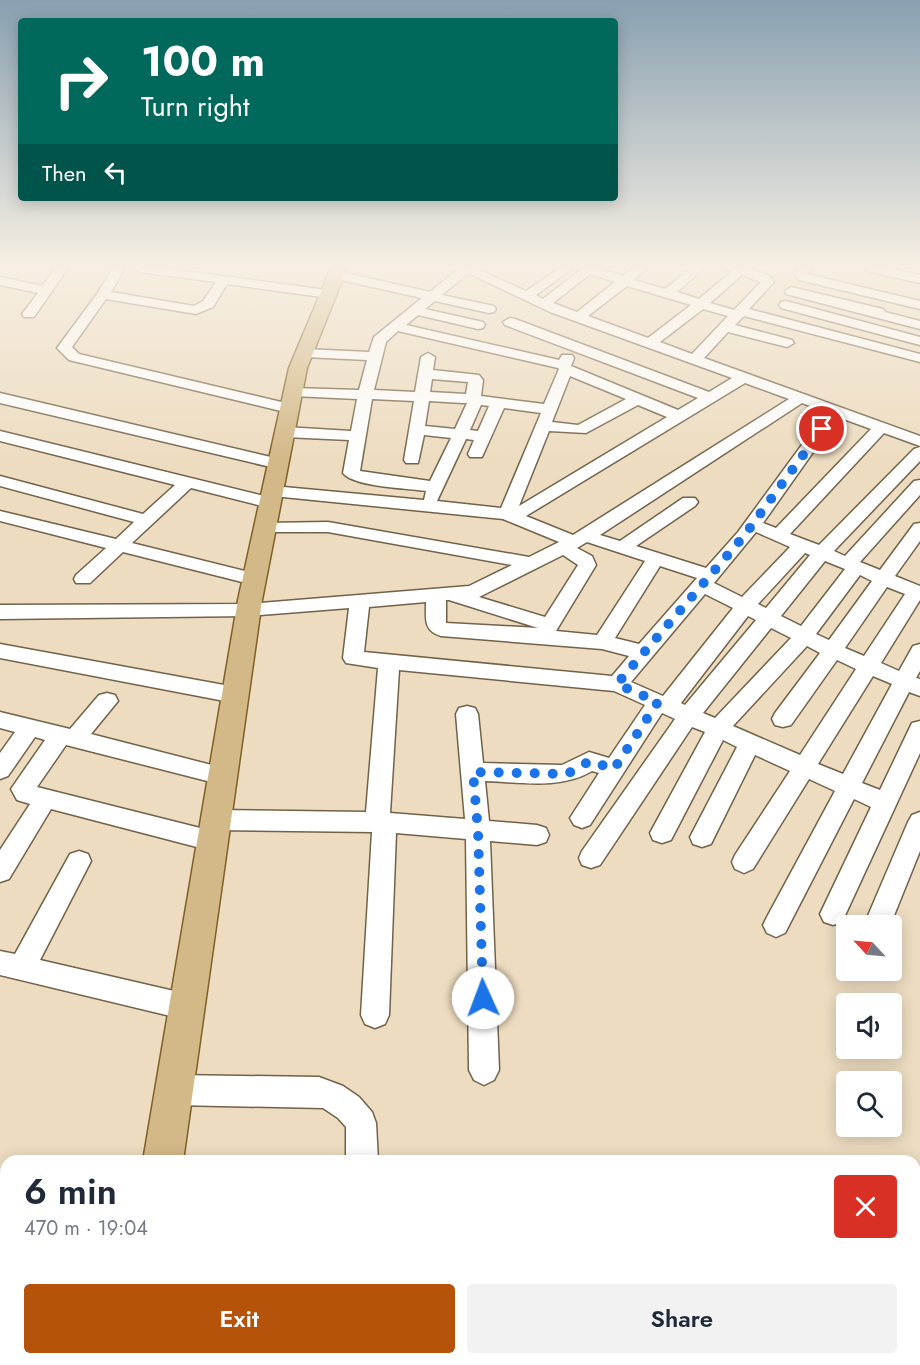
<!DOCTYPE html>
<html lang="en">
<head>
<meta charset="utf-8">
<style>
  :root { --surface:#fff; --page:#f2f2f3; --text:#1f2937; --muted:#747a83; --accent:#b45309 }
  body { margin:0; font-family:Jost,sans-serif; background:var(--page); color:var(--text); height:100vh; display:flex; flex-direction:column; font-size:22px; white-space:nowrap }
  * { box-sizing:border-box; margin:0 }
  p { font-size:20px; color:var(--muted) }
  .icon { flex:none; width:33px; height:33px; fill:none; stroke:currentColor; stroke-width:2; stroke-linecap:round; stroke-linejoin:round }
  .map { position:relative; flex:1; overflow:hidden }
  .side { position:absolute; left:0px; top:1155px; width:921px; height:210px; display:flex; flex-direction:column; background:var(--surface); border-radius:18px 18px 0 0; box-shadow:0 3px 15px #0003 }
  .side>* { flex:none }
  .top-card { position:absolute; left:18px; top:18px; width:600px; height:183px; border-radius:6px; box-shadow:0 3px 15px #0003; background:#00695c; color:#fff; overflow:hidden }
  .needle { width:39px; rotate:296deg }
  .buttons { position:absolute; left:836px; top:915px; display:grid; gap:12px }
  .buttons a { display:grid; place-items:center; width:66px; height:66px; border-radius:6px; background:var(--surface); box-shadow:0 3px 15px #0003; font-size:30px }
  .pin { position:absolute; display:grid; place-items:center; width:51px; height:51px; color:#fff; margin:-26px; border:3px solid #fff; border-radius:50%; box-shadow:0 2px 6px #0007 }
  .me { position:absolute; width:66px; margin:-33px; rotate:358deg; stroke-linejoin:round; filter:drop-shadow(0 0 4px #0008) }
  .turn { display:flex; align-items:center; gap:21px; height:126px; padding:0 24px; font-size:27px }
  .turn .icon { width:78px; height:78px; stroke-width:2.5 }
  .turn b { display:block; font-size:42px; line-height:51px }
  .then { display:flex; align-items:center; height:57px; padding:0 24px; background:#0003; gap:12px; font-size:22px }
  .round { display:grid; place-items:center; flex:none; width:63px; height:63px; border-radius:6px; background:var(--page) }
  .head { display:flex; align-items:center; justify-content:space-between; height:102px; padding:0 24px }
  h1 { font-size:36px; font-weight:600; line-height:45px }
  .action { display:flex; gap:12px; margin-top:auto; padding:12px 24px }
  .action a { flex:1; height:69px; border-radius:6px; background:var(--accent); color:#fff; font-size:24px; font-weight:600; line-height:69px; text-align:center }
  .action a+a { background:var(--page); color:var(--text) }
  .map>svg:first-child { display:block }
</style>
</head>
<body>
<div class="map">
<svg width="920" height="1365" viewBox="0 0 920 1365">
  <rect width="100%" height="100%" fill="#eddcc0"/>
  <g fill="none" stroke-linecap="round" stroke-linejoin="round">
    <g stroke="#716249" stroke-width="3">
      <path id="minor" d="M56 268H68L34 317H24L22 314 38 293 0 285V277L42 286Z
        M113 268H125L111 292 194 306 203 301 216 282 140 272 134 268H164L334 291 335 294 329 298 227 284 213 307 196 314 106 299 72 347 79 354 294 405 297 408 294 411 289 413 69 360 57 348 97 294Z
        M460 268H475L526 291 560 268H573L536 295 543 299 583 268H596L623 276 634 268H647L634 280 665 289 691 268H704L677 292 699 299 731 272 724 268H749L748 269 769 275 774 282 749 309 920 354V362L744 316 735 325 792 340 794 343 787 347 728 332 704 358 920 436V446L884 433 790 534 819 545 914 449 920 447V461L834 551 845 556 914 481 920 480V495L860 562 880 570 914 524 920 523V541L895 576 920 586V600L881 663 899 671 913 646 920 644V671L916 678 920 679V696L909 692 862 783 880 790 912 723 920 721V753L842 922 833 925 824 922 820 914 871 807 854 799 785 933 776 937 767 933 763 925 767 917 835 791 809 779 753 869 744 873 735 869 732 862 735 855 790 771 755 755 711 844 702 847 693 844 690 837 737 747 723 740 671 840 662 843 653 840 650 833 705 732 692 727 600 865 591 868 582 865 579 858 582 851 675 719 662 713 590 825 582 828 574 825 570 818 599 773 592 771C560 790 520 782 485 781L489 821 537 825 546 828 549 835 546 842 537 845 490 841 499 1070 494 1080 484 1085 474 1080 469 1070 466 839 396 833 389 1015 385 1024 375 1028 365 1024 361 1015 372 832 216 830 208 827 204 820 208 813 216 810 366 812 378 668 346 663 343 658 349 608 248 616 0 619V605L248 604 469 586 512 565 328 532H259L256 528 259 524 265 523 328 522 529 557 559 542 503 519 273 496 267 495 265 491 267 487 273 486 424 500 426 491C407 488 354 487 343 473L349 440 285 437 277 432 285 427 351 431 357 399 293 396 286 392 293 388 359 390 367 360 305 357 298 353 305 349 369 352 374 337 422 298 332 278 330 275 332 272 336 271 430 292ZM468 273 550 312 732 378 709 392 515 319 510 318 503 322 505 325 698 398 678 410 571 366 574 358 572 355H562L559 360 406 325 418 315 478 329 483 328 485 325 483 322 425 309 435 301 489 313 494 312 496 309 494 306 442 295ZM590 274 615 282 577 312 553 303ZM742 275 761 282 734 310 710 303ZM627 286 691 305 648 338 588 316ZM703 309 728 316 692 354 660 342ZM398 331 558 368 559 369 544 404 481 396 483 380 479 375 433 370 435 357 428 353 421 357 415 392 374 390 386 342ZM570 376 626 399 578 425 552 422ZM432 379 468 382 466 394 430 392ZM745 383 789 399 573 535 526 516ZM372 399 414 401 404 460 406 463H418L424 435 451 438 430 481 360 471ZM429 401 463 403H467L455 429 425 426ZM802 403 826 412 738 532 706 568 636 546 695 506 698 502 695 498H683L620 541 600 535ZM481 405 489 406 478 431 470 430ZM638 405 667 417 519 506 549 431 586 433ZM504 408 541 413 501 508 437 501 466 439 474 440 468 454 470 457H482ZM838 417 871 429 776 528 763 523ZM756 532 790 547 742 597 714 583ZM587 542 645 561 597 635 556 631 596 565 592 556 577 548ZM805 553 810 555 766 608 758 604ZM563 555 578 565 545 617 479 597ZM825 561 845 569 801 626 781 616ZM660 566 697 578 639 644 615 638ZM860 575 872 581 829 640 816 634ZM887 587 905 594 864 656 845 648ZM705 594 733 608 663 696 631 682ZM446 600H449L538 628 446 623ZM426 602C426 618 423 631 441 636L602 649 629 656 612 676 364 652 369 607ZM748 616 756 620 685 705 681 703ZM771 628 791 638 715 718 703 713ZM807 646 820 653 775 713 772 719 775 725 783 727 791 725 837 660 856 669 800 755 733 726ZM399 670 614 691 645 705 609 758 589 752 562 765 483 763 478 714 475 708 467 706 459 708 456 714 465 819 390 813ZM873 676 892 684 843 774 818 764Z
        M799 268H812L807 274 920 301V309L799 280 794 274Z
        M865 268H885L920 275V283L867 271Z
        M791 287 883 309 885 312 920 321V329L786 294 785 291Z
        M786 301 920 337V345L781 308 779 305 781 302Z
        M0 393 279 459 287 464 279 469 0 403Z
        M0 431 276 499 279 503 276 507 270 508 191 488 132 543 261 575 263 579 261 583 254 585 123 552 90 583H76L74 579 76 575 106 548 0 521V511L116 539 134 522 0 486V476L143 514 175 485 0 441Z
        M0 644 235 687 243 690 246 695 243 700 235 703 0 658Z
        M107 693 115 695 118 701 91 734 231 770 234 776 231 782 223 785 66 745 37 787 212 831 221 834 224 841 221 848 212 851 51 809 9 879 0 882V850L30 804 17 800 11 789 45 740 35 737 8 776 0 779V753L15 732 0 728V712L70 729 99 695Z
        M920 812V851L893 918 889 926H871L867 918 908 822 912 815Z
        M79 851 88 854 91 861 40 960 187 994 197 998 201 1007 197 1016 187 1020 0 975V951L15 954 70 854Z
        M174 1075 319 1077 343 1086 359 1097 372 1112 376 1123 378 1161H346V1127L338 1118 323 1108 174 1105 164 1100 159 1090 164 1080Z
        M342 1359H378V1365H342Z"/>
    </g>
    <g stroke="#7e6027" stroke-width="3">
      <path id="major" d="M331 268H347L307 368 262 600 183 1161H143L238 600 289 368Z
        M109 1359H155L154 1365H108Z"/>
    </g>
    <use href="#minor" fill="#fff" fill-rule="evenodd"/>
    <use href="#major" fill="#d3b988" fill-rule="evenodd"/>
  </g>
  <linearGradient id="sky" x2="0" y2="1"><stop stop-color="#88a0b0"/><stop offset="0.58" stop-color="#f7efe3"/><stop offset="1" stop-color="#f7efe3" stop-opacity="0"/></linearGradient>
  <rect width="920" height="459" fill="url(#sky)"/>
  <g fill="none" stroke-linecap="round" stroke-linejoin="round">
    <path stroke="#1a73e8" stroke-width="10" stroke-dasharray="0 18" d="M483 998 478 831 473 772 567 774 590 761 614 769 658 702 617 684 744 536 822 429"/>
  </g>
</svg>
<div class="buttons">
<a><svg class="needle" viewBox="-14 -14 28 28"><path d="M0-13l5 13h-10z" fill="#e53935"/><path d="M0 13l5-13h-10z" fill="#747a83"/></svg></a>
<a><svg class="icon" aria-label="sound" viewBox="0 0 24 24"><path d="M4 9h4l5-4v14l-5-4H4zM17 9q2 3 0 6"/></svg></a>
<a><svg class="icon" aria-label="search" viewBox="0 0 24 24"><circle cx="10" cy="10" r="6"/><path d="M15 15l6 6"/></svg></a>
</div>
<div class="pin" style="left:822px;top:429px;background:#d93025"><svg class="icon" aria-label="arrive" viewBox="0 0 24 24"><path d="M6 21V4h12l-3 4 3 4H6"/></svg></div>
<svg class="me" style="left:483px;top:998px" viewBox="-20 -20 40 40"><circle r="19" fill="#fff"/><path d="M0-13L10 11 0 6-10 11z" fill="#1a73e8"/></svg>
<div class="top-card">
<div class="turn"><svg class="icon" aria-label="right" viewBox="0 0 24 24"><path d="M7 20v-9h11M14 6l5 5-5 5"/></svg><div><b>100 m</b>Turn right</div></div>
<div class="then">Then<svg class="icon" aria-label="left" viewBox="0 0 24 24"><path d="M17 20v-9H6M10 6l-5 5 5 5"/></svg></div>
</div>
<section class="side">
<div class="head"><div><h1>6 min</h1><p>470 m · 19:04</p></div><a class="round" style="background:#d93025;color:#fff"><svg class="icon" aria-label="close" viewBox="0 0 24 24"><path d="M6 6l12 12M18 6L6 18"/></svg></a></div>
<div class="action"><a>Exit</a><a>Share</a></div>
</section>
</div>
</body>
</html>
